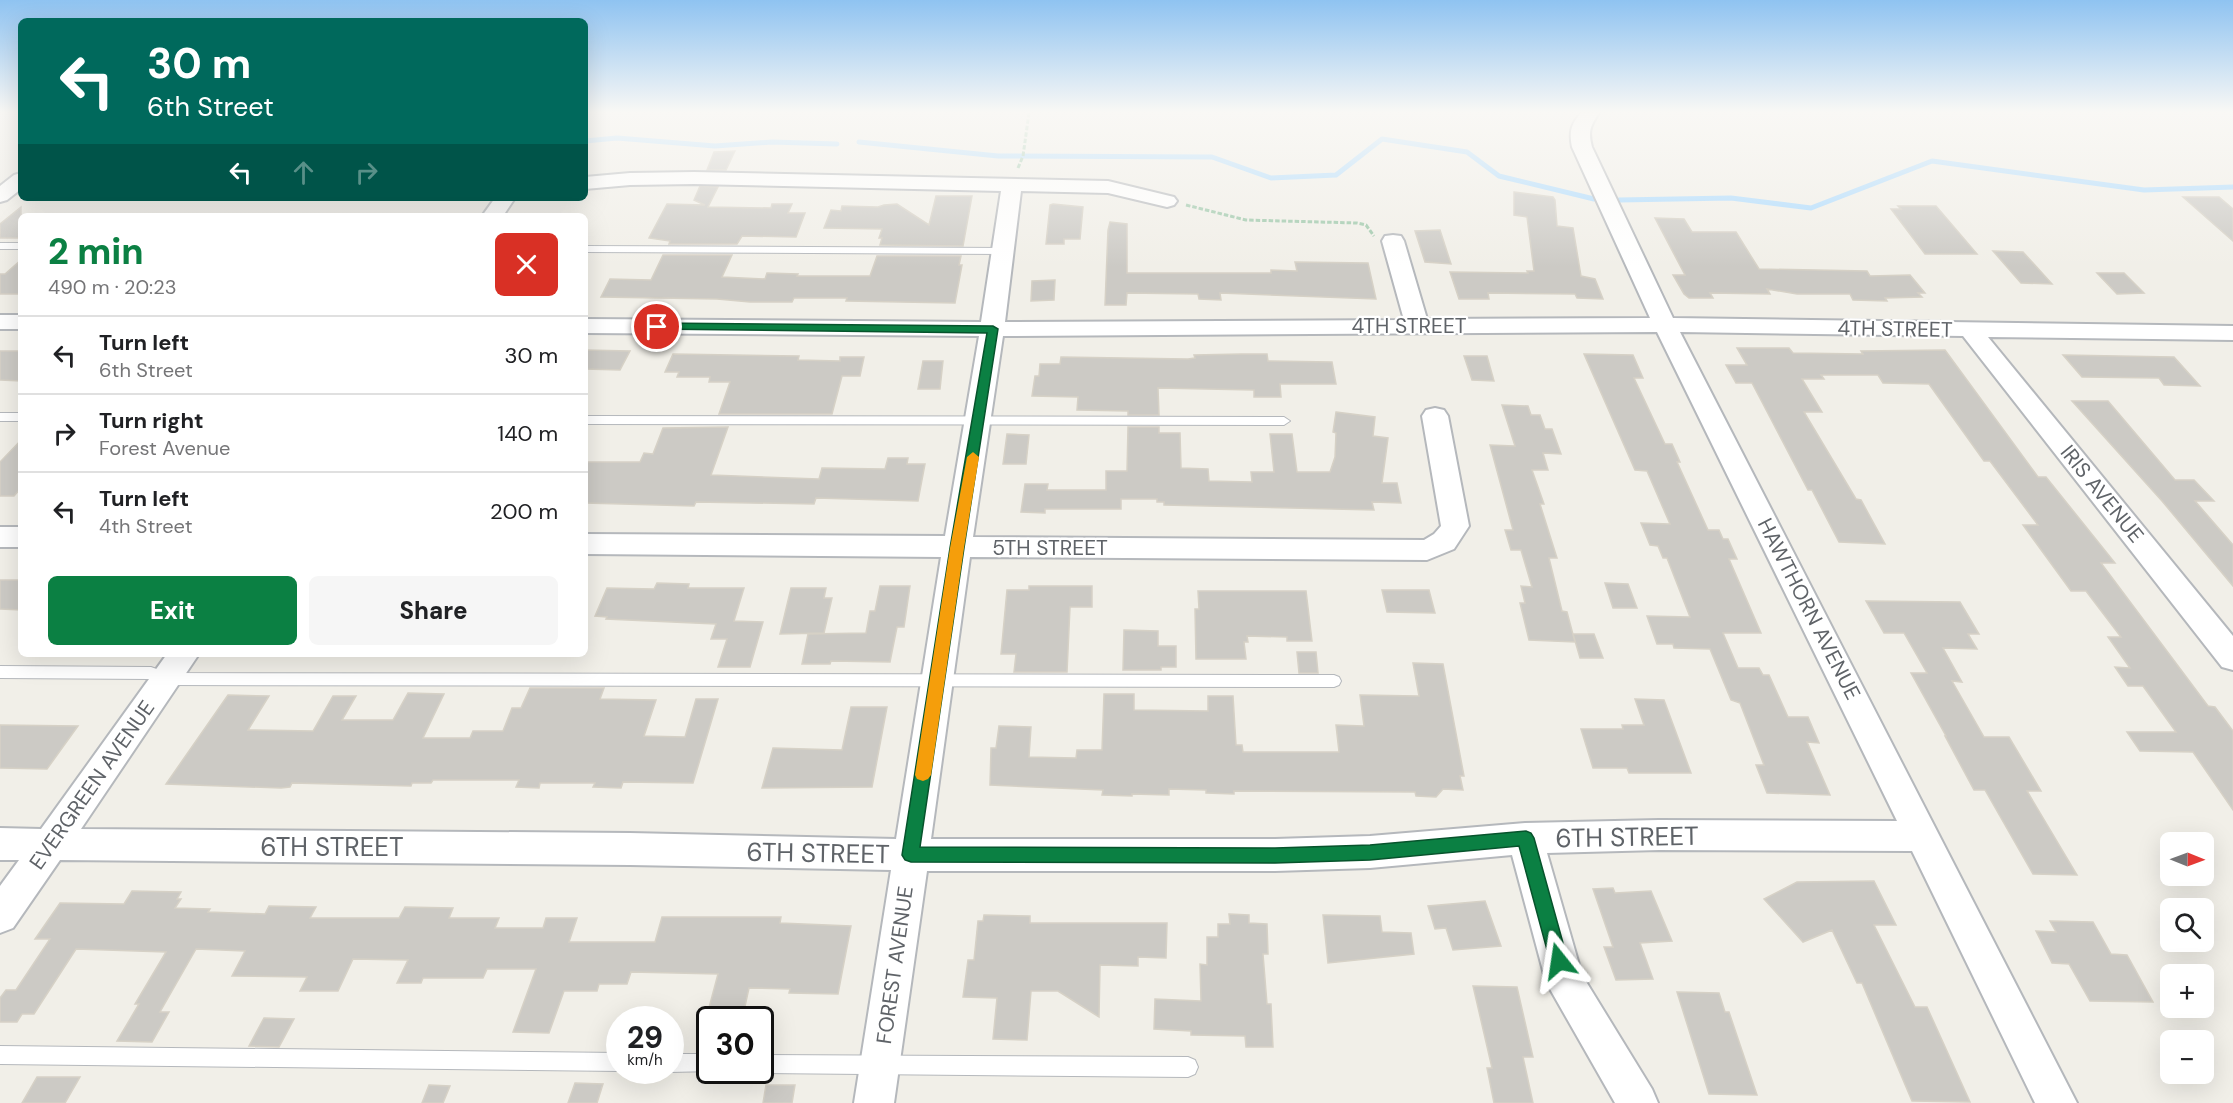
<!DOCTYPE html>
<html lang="en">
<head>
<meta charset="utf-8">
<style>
  :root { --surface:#fff; --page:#f6f6f6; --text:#202124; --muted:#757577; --line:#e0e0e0; --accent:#0b8043 }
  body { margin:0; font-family:"DM Sans",sans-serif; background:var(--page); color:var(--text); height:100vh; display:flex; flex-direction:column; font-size:22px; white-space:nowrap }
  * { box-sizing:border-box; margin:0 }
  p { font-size:20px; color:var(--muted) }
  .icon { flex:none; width:33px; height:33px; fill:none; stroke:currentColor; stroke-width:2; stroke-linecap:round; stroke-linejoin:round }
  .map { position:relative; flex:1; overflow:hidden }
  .panel { position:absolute; left:18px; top:213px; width:570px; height:444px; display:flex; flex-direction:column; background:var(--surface); border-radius:9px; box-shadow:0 6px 24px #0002 }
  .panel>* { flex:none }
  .top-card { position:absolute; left:18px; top:18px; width:570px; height:183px; border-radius:9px; box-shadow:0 6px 24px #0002; background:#00695c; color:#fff; overflow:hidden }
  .needle { width:39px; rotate:91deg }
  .tools { position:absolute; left:2160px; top:832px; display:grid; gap:12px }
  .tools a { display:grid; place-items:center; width:54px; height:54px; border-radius:9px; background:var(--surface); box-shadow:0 6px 24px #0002; font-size:30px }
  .speed { position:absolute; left:606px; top:1006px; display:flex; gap:12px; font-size:30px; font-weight:700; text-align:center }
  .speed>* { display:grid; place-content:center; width:78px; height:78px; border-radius:50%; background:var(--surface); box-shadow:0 6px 24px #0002; line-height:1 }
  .speed small { font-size:15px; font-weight:400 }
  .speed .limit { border:3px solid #111; border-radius:9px; background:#fff; color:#111 }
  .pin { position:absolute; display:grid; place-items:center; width:51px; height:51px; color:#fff; margin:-26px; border:3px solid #fff; border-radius:50%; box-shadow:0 2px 6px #0007 }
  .me { position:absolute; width:66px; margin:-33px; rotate:345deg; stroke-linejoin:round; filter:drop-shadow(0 0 4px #0008) }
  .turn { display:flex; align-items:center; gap:21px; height:126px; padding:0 30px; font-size:27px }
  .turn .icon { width:78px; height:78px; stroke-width:2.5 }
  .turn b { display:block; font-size:42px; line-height:51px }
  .lanes { display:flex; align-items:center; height:57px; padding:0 30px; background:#0003; justify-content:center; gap:30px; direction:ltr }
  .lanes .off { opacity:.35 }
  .round { display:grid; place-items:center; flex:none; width:63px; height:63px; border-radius:9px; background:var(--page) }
  .overview { display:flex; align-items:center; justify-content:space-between; height:102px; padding:0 30px }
  h1 { font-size:36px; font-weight:800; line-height:45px; color:var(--accent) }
  .cta { display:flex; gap:12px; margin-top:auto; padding:12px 30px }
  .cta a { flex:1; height:69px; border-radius:9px; background:var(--accent); color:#fff; font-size:24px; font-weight:800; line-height:69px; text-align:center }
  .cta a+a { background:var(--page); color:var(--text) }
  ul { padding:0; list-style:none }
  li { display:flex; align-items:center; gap:18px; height:78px; padding:0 30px; border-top:2px solid var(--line) }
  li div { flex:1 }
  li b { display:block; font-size:22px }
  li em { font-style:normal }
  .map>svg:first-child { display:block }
</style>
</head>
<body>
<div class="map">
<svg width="2233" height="1103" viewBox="0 0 2233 1103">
  <rect width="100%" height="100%" fill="#f1efe8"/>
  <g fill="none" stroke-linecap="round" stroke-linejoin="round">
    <path stroke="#aadaff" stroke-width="5" d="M585 141 617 138 715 146 772 142 837 144
      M859 142 998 156 1212 157 1271 178 1336 175 1382 139 1467 152 1499 176 1594 199
      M1619 200 1731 198 1811 208 1932 161 2144 190 2233 187"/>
  </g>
  <path fill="#cccac5" stroke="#d6d1c6" stroke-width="1.5" d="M735 151 726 170H707L714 152Z
    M700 186 718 187 708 207 771 208 772 204H792L788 213H805L796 237 742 236 737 244H669L670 241 649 238 667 204 705 205 694 200Z
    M1514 192 1553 197 1555 200 1557 226 1573 228 1581 276 1595 279 1603 299 1577 298 1575 294 1488 293 1489 299H1459L1450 272 1528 273 1527 271H1534L1527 217 1514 215Z
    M936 196H972L963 246 880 245 882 238H879L882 229 824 228 831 210 841 211 842 206 878 207 884 205 897 204 929 225Z
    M2183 197H2219L2233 209V241Z
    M1053 204 1083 207 1080 239H1064V244H1046L1050 205Z
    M1898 206H1936L1977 254H1925L1891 209H1901Z
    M21 207V238H0V224Z
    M1655 218 1684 219 1692 232H1736L1759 269 1867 271 1870 276 1910 275 1925 293H1918L1922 297 1885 298 1887 301 1853 300 1850 294H1797L1767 289 1770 294 1710 293 1713 298H1689L1684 294 1673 275H1685Z
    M1110 222 1127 224V273H1271V270L1297 271 1295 262 1368 263 1376 299 1220 293 1221 300 1199 299 1198 294 1127 293 1126 305H1105L1108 230Z
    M1440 230 1451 264 1425 262 1415 231Z
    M1993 251 2023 252 2052 284 2021 283Z
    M663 255H732L722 277 765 279 767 273 798 274 797 276H870L877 256H961L959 265H962L955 303 846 301 847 298H794L792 302H750L717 299 601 297 610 279 651 280Z
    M21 260V294H0V274H5Z
    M2097 273H2124L2144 293 2117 294Z
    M1055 280 1054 300 1031 301 1032 281Z
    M1737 348H1789L1793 353 1863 354 1861 351 1945 350 2038 477H2046L2115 563H2101L2208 706 2215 707 2233 731V810L2193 752 2140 751 2127 732H2176L2143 686H2128L2115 667 2130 668 2108 637H2121L2086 591H2071L2023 525H2038L1990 461H1984L1929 384 1883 383 1878 375H1821L1824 379H1802L1822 412H1804L1856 499 1861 500 1885 544 1839 542 1812 490H1808L1752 383H1736L1726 365H1747Z
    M585 350 630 351 620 370 585 369Z
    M0 351H21V381L0 380Z
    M673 354 799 356 798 360 840 361V357H864L860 376H842L832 414H719L730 382H709L710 377H677L679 372H665Z
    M1242 354H1267L1268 361 1332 362 1336 384H1280L1281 397H1254V390L1158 388 1159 415H1128V411L1077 410 1078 397 1032 396 1035 376H1039L1040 364H1060L1061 357 1188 359 1195 358 1194 355Z
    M1584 354 1633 355 1643 378H1634L1665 444H1672L1680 462H1677L1708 530H1719L1723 539H1728L1737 559H1729L1761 633H1723L1738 668H1759L1763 675H1769L1788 717H1808L1819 743 1807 742 1830 795 1767 793 1756 765H1764L1740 703 1731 700 1710 649 1674 648 1673 644H1657L1647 616 1690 617 1667 558H1663L1658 546 1650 545 1641 523 1670 524 1647 471 1635 470Z
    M2063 355 2174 357 2200 386 2164 385 2159 378 2082 377Z
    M1464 356H1487L1494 381 1472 380Z
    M923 361H943L940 389H918Z
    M2072 401H2108L2175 480H2194L2214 501H2195L2233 545V586L2162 501Z
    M1502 405 1528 406 1531 415H1540L1545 429H1552L1561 454 1543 453 1548 470H1532L1544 504H1540L1557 558H1549L1562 611 1567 612 1575 642 1529 640 1520 603H1525L1521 586 1532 587 1521 550H1511L1505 530H1513L1490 445 1515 446Z
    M1336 412 1375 417 1373 436 1388 438 1382 483H1397L1401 503 1372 502 1374 510 1164 505V502H1157V499H1121V509H1045V513L1021 512 1025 484H1048L1047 490H1106V471H1127L1128 427H1159V433H1180L1181 468 1208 469 1209 481 1252 482 1251 472H1274L1270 434H1292L1297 472H1330L1335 457 1336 433 1333 432Z
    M728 427 711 475 819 479 822 468 885 469 888 458H908L907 464H925L918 501 816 498 814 504 696 502 694 506 585 503V462H640L644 453 653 454 663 428Z
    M1007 434 1029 435 1026 464H1003Z
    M21 440V488L14 496H0V462Z
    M0 580H21V610L0 609Z
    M657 583 689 584 688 588H744L734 621 763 622 750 667H718L727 639H711L716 624 606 619 607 617 595 616 607 588 654 589Z
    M1605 583 1628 584 1637 608H1613Z
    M880 586H910L904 627H897L890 662 831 661 830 664H802L808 634 866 633 870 611H875Z
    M1029 586H1092V607H1070L1067 672H1014L1016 654H1001L1007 590H1029Z
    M791 588H826L824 598H832L824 633 780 634Z
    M1382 590H1429L1435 613 1387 612Z
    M1198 591H1306L1312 641H1287V637L1247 636 1248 642H1244L1246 659H1196L1195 609H1199Z
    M1866 601 1960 602 1979 634H1968L1977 649 1943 648 1962 682 1952 681 1984 737H2009L2041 791H2027L2077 875 2033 874 1985 790H1974L1945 736H1946L1911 673H1927L1904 633H1884Z
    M1124 630 1158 631V646H1176V667H1161V670H1123Z
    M1573 634H1594L1603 658H1580Z
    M1297 652H1316L1318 673H1299Z
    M1413 663 1443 664 1464 776H1460L1463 790 1443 789 1436 797 1416 796 1415 792 1234 791V794L1206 793V790L1169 789V795L1132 794V796L1102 795 1103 790 990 785 991 748H996L999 726 1031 727 1029 757 1076 758 1077 750H1102L1104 694H1134V710L1208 711V696H1233L1236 745H1242L1243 752H1339L1336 725 1364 726 1360 695 1419 696Z
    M530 688H604L600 699 656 700 644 736 685 737 696 699H718L693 783 623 782 621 788 593 787 595 783H540L539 788 516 787 519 780H433L431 783H412L411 786 292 783 290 787 281 788 166 784 228 695 269 696 248 730 313 731 333 696H356L342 720H393L408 693 444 694 423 738H470L473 731H503L512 708H521Z
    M1635 699 1664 700 1691 773H1629L1627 768H1593L1581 729H1623L1622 725H1644Z
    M851 707H887L872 787 762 788 773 748 842 750Z
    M0 725 78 726 47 769 0 768Z
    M1874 881 1896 925H1874L1915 1007H1927L1970 1102 1912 1101 1862 983H1857L1832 930 1803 942 1764 899 1797 882Z
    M1613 888 1615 893 1651 891 1672 941 1640 943 1653 979 1616 980 1604 947H1613L1593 889Z
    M132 891 181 892 177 899H181L175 908 210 909 208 912 265 914 269 906 316 907 310 918H399L405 907 453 908 449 918H499L495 928H543L546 918H577L569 942H655L662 917H781L780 923 851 926 838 994 789 993 790 989 749 988 742 1020 706 1019 718 974 631 972 627 984H599L597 991H564L549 1033 513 1032 536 969H487L483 978H423L421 983H397L408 960 353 959 338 991H300L307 977 232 976 245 951 196 949 160 1012H169L152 1042 117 1041 139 1004H135L166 952 76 949 34 1014H22L17 1022H0V998L6 990H16L50 939H35L60 903 124 904Z
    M1485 901 1501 946 1453 950 1446 928 1435 929 1428 906Z
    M1229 914 1249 915V923L1267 924 1268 954H1263L1267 1004H1271L1273 1047H1246L1245 1036 1191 1035V1031L1154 1029 1155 999 1201 1001 1200 964 1207 965V937H1218V924H1230Z
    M984 915 1030 916V923H1167L1166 958 1138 957V966L1100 965 1099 1017 1058 991H1031L1027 1040 993 1039 997 998 963 997 968 960H974L978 921H983Z
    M1323 915 1380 916 1382 932 1411 933 1414 954 1328 963Z
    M2050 921 2093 922 2111 954 2127 955 2153 1002 2090 1001 2069 964 2052 963 2036 931 2056 932Z
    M1473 986 1517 987 1533 1057H1523L1533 1103H1494L1487 1068H1492Z
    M1677 992 1719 993 1725 1012H1729L1757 1095 1709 1094Z
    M264 1018 294 1019 279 1047 249 1046Z
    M37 1077H80L65 1103H22Z
    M575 1083 603 1084 597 1103H568Z
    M429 1085 450 1086 443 1103H422Z
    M766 1085H795L792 1103H763Z"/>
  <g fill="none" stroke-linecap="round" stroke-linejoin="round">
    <g stroke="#b5b8bc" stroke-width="2">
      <path id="service" d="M0 243H21V249H0Z
        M585 246 1003 248 1008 251 1003 254 585 252Z
        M0 413H21V421H0Z
        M585 416 1284 417 1290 421 1284 425 585 424Z
        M0 666 151 667 168 673 1334 675 1339 677 1341 681 1339 685 1334 687 167 685 150 679 0 678Z
        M0 1046 620 1053 621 1071 0 1064Z
        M670 1054H710V1071H714L670 1072 666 1071H670Z
        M760 1055 1188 1057 1195 1060 1198 1067 1195 1074 1188 1077 760 1073 754 1071H760Z"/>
    </g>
    <g stroke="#b5b8bc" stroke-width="4">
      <path id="minor" d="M1581 113H1599C1590 126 1588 132 1592 147L1673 318 2233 326V340L1988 337 2233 636V670L2222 667 1963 336 1680 332 2077 1103H2035L1912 851 1659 850 1547 853 1582 975 1652 1089 1658 1103H1615L1546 982 1512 855 1370 868 1275 871H927L894 1103H854L891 870 630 865 60 860 13 928 0 933V886L19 860H0V828L41 829 167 654H199L81 829 630 833 896 839 941 557 585 554V534L945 536 979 336 585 333V319L981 322 1001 191 694 184 630 185 585 189V177L630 173 694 172 1108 181 1174 197 1177 201 1174 205 1167 207 1108 193 1021 191 1005 322 1404 320 1382 241 1385 236 1393 235 1401 236 1404 241 1427 319 1650 318 1572 147C1569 132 1571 124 1581 113ZM1657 332 1897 821 1659 820 1525 823 1370 836 1275 839H931L970 557 1427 560 1454 549 1469 526 1448 416 1444 410 1435 408 1426 410 1422 416 1441 526 1434 534 1424 540 973 537 1003 336Z
        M21 173V189L7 200 0 202V186L14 175Z
        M495 198H515L503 216H482Z
        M0 315H21V329H0Z
        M0 527H21V547H0Z"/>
    </g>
    <path stroke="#9cc7a9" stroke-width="3" stroke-dasharray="4.5 2" stroke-linecap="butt" d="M1018 168 1023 156 1029 113
      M1186 205 1246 220 1357 223 1366 225 1374 236"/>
    <use href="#service" fill="#fff" fill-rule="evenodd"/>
    <use href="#minor" fill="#fff" fill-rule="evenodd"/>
  </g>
  <linearGradient id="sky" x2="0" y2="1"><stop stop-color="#8fc3f1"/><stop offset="0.42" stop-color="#f9f8f5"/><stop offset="1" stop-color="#f9f8f5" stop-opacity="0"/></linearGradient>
  <rect width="2233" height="267" fill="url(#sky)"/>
  <path fill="#0b8043" stroke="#07532c" stroke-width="1.5" d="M657 323 993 326 998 329 964 548 920 847 1275 848 1370 845 1526 831 1531 833 1534 838 1568 961 1565 967 1559 970 1553 967 1550 961 1519 846 1370 860 1275 863 911 862 905 860 902 855 950 548 987 333 653 329 651 327Z"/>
  <path fill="#f59e0b" d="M973 452 979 457 964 548 931 775 928 779 923 781 917 779 915 775 950 548 967 457Z"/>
  <g text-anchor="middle" stroke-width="4.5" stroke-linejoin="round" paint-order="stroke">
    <g font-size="21" fill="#5f6368" stroke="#fff">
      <text x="1409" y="333">4TH STREET</text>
      <text transform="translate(1895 329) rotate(1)" y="7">4TH STREET</text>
      <text transform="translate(2102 494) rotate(51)" y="7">IRIS AVENUE</text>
      <text x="1050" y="555">5TH STREET</text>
      <text transform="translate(1809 609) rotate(63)" y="7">HAWTHORN AVENUE</text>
      <text transform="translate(92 785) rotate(-55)" y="7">EVERGREEN AVENUE</text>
      <text transform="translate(895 965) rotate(-82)" y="7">FOREST AVENUE</text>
    </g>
    <g font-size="26" fill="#5f6368" stroke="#fff">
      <text transform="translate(1627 837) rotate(-1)" y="9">6TH STREET</text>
      <text x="332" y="856">6TH STREET</text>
      <text transform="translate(818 853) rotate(1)" y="9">6TH STREET</text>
    </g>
  </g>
</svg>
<div class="tools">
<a><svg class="needle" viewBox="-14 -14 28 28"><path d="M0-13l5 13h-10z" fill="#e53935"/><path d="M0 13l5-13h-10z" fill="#757577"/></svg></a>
<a><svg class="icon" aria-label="search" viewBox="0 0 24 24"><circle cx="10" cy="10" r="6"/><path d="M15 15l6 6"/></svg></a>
<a>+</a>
<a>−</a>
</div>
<div class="speed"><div>29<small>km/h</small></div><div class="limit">30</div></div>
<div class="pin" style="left:657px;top:327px;background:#d93025"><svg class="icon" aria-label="arrive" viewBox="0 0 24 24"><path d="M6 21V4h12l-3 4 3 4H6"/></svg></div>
<svg class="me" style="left:1559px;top:961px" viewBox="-20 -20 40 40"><path d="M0-17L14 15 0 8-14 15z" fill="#0b8043" stroke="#fff" stroke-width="4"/></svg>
<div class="top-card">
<div class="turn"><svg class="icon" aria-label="left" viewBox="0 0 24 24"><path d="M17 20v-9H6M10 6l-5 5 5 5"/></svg><div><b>30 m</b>6th Street</div></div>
<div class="lanes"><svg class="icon" aria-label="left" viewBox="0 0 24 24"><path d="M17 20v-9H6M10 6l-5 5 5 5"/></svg><svg class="icon off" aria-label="ahead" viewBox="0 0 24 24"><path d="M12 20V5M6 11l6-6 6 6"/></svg><svg class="icon off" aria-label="right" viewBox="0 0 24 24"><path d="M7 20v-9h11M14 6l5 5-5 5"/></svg></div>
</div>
<section class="panel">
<div class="overview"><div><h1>2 min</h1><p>490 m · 20:23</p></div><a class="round" style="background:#d93025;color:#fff"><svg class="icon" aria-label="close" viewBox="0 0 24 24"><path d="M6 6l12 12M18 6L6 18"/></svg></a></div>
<ul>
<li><svg class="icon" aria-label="left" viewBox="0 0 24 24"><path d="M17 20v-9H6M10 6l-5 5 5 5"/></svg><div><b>Turn left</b><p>6th Street</p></div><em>30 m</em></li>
<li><svg class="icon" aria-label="right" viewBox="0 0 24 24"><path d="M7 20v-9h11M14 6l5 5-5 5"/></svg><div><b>Turn right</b><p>Forest Avenue</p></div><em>140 m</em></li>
<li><svg class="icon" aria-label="left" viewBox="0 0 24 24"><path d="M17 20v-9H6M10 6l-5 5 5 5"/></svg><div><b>Turn left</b><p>4th Street</p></div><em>200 m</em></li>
</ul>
<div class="cta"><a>Exit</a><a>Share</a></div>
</section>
</div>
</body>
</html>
